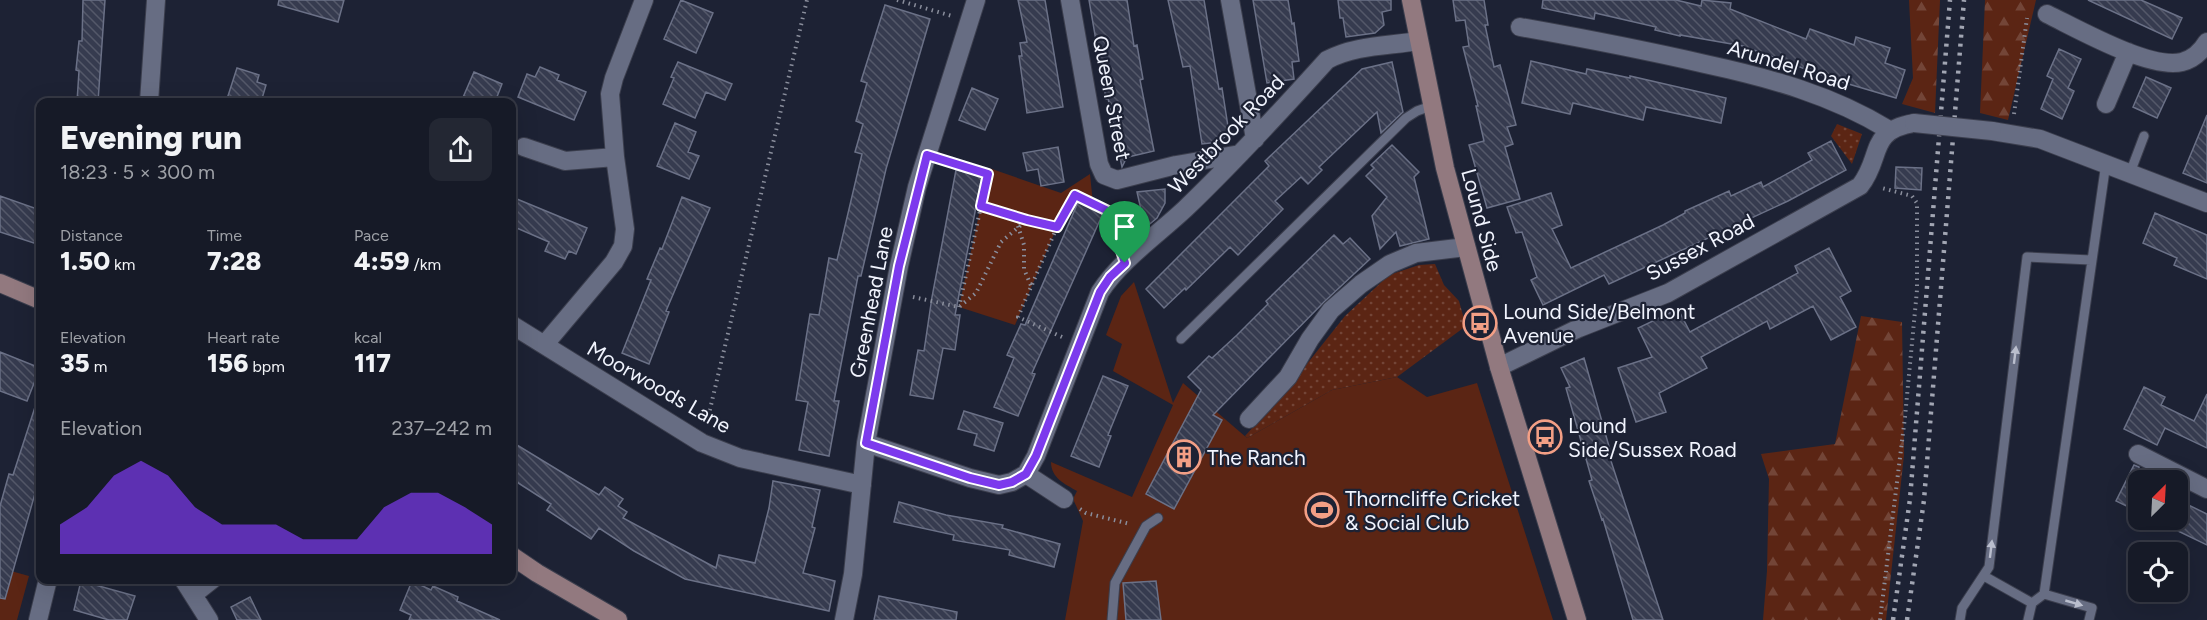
<!DOCTYPE html>
<meta charset="utf-8">
<style>
:root{--surface:#161a27;--page:#232733;--text:#f1f3f6;--muted:#9ea1a7;--line:#353844;--accent:#7c3aed}
body{margin:0;font-family:Figtree,sans-serif;background:var(--page);color:var(--text);height:100vh;display:flex;flex-direction:column;font-size:22px;white-space:nowrap}
*{box-sizing:border-box;margin:0}
p{font-size:20px;color:var(--muted)}
.icon{flex:none;width:33px;height:33px;fill:none;stroke:currentColor;stroke-width:2;stroke-linecap:round;stroke-linejoin:round}
.map{position:relative;flex:1;overflow:hidden}
.side{position:absolute;left:36px;top:98px;width:480px;height:486px;display:flex;flex-direction:column;background:var(--surface);border-radius:12px;box-shadow:0 6px 24px #0002,0 0 0 2px var(--line)}
.side>*{flex:none}
.needle{width:39px;rotate:24deg}
.buttons{position:absolute;left:2128px;top:470px;display:grid;gap:12px}
.buttons a{display:grid;place-items:center;width:60px;height:60px;border-radius:12px;background:var(--surface);box-shadow:0 6px 24px #0002,0 0 0 2px var(--line);font-size:30px}
.pin{position:absolute;display:grid;place-items:center;width:51px;height:51px;color:#fff;margin:-62px -26px;border-radius:50% 50% 50% 0;rotate:-45deg;box-shadow:0 0 6px #0007}
.pin .icon{rotate:45deg}
.round{display:grid;place-items:center;flex:none;width:63px;height:63px;border-radius:12px;background:var(--page)}
.overview{display:flex;align-items:center;justify-content:space-between;height:102px;padding:0 24px}
h1{font-size:33px;font-weight:800;line-height:45px}
.metrics{display:grid;grid-template-columns:repeat(3,1fr);gap:9px;height:102px;padding:6px 24px}
.metrics div{display:grid;align-content:center}
.metrics b{font-size:26px;font-weight:800}
.metrics small{font-size:16px;font-weight:400}
.metrics p{font-size:16px}
.chart{height:168px;padding:12px 24px}
.chart p{display:flex;justify-content:space-between}
.chart svg{width:100%;height:108px;margin-top:6px;fill:var(--accent);opacity:.7}
.map>svg:first-child{display:block}
</style>
<div class="map">
<svg width="2207" height="620" viewBox="0 0 2207 620">
<defs>
<pattern id="forest-firs" width="22" height="20" patternUnits="userSpaceOnUse" patternTransform="scale(1.5)"><rect width="22" height="20" fill="#5b2514"/><path d="M5 1l3.5 6h-7zM16 11l3.5 6h-7z" fill="#734537"/></pattern>
<pattern id="garden-dots" width="8" height="8" patternUnits="userSpaceOnUse" patternTransform="scale(1.5)"><rect width="8" height="8" fill="#5b2514"/><path d="M2 2h.1M6 6h.1" fill="none" stroke="#734537" stroke-width="1.8" stroke-linecap="round"/></pattern>
<pattern id="building-back-hatch" width="6" height="6" patternUnits="userSpaceOnUse" patternTransform="scale(1.5)"><rect width="6" height="6" fill="#363b4f"/><path d="M-1 5l2 2M0 0l6 6M5-1l2 2" fill="none" stroke="#545869"/></pattern>
</defs>
<rect width="100%" height="100%" fill="#1d2234"/>
<!-- grass -->
<path fill="#5b2514" d="M 989,168 L 1061,193 L 1090,174 L 1093,204 L 1075,195 L 1057,227 L 1015,325 L 959,307 Z
M 1134,282 L 1173,403 L 1183,383 L 1247,438 L 1332,390 L 1397,377 L 1427,397 L 1477,383 L 1553,620 L 1065,620 L 1083,521 L 1073,499 L 1077,491 C 1065,484 1051,478 1051,462 L 1132,497 L 1173,405 L 1113,371 L 1122,344 L 1106,335 L 1121,296 Z
M 0,568 L 29,576 L 17,620 L 0,620 Z"/>
<!-- forest -->
<path fill="url(#forest-firs)" d="M 1909,0 L 1940,0 L 1935,113 L 1902,104 L 1913,78 Z
M 1985,0 L 2036,0 L 2008,120 L 1980,113 Z
M 1861,316 L 1902,322 L 1904,455 L 1886,620 L 1763,620 L 1767,571 L 1769,479 L 1761,454 L 1835,444 Z"/>
<!-- garden -->
<path fill="url(#garden-dots)" d="M 1837,124 L 1862,134 L 1852,164 L 1831,136 Z
M 1435,264 L 1444,285 L 1459,301 L 1466,326 L 1397,377 L 1332,390 L 1247,438 L 1245,436 L 1283,394 L 1345,316 L 1389,275 L 1419,265 Z"/>
<!-- building -->
<path fill="url(#building-back-hatch)" stroke="#6b7187" stroke-width="1.5" d="M 83,0 L 105,0 L 98,102 L 77,102 L 79,71 L 76,70 L 79,41 L 82,41 Z
M 279,0 L 344,0 L 338,22 L 278,5 Z
M 681,0 L 713,13 L 696,53 L 664,39 Z
M 1018,0 L 1045,0 L 1063,107 L 1027,113 L 1019,56 L 1022,56 L 1020,43 L 1027,42 Z
M 1089,0 L 1127,0 L 1134,46 L 1137,45 L 1143,79 L 1140,80 L 1154,151 L 1128,157 L 1128,155 L 1122,167 L 1108,98 L 1106,99 Z
M 1168,0 L 1204,0 L 1219,89 L 1222,88 L 1229,133 L 1219,142 L 1202,144 L 1190,66 L 1183,67 Z
M 1253,0 L 1288,0 L 1292,24 L 1294,23 L 1299,61 L 1292,62 L 1294,79 L 1267,83 Z
M 1338,0 L 1391,0 L 1391,10 L 1382,12 L 1384,25 L 1375,33 L 1346,37 L 1343,18 L 1340,18 Z
M 1453,0 L 1484,0 L 1488,25 L 1485,25 L 1494,67 L 1500,65 L 1516,125 L 1507,127 L 1513,144 L 1505,147 L 1520,199 L 1487,208 L 1469,145 L 1484,141 L 1476,106 L 1478,106 L 1463,47 L 1469,46 L 1465,20 L 1456,21 Z
M 1543,0 L 1676,0 L 1701,6 L 1702,0 L 1731,3 L 1730,9 L 1806,39 L 1810,29 L 1854,45 L 1856,37 L 1890,48 L 1885,63 L 1905,70 L 1896,98 L 1835,80 L 1743,46 L 1680,35 L 1680,36 L 1655,30 L 1656,27 L 1595,13 L 1594,19 L 1542,8 Z
M 2088,0 L 2141,0 L 2182,18 L 2172,39 Z
M 885,5 L 930,19 L 886,169 L 861,276 L 858,276 L 834,401 L 839,401 L 829,456 L 799,450 L 808,402 L 796,400 L 810,314 L 819,315 L 829,258 L 837,260 L 862,154 L 855,152 L 863,124 L 856,121 L 867,83 L 861,81 Z
M 2059,49 L 2081,59 L 2068,88 L 2074,91 L 2062,119 L 2041,109 L 2053,79 L 2047,76 Z
M 1531,61 L 1586,74 L 1587,69 L 1630,78 L 1630,76 L 1726,98 L 1721,123 L 1646,107 L 1643,120 L 1573,103 L 1570,114 L 1522,103 Z
M 678,62 L 732,84 L 725,100 L 706,92 L 695,118 L 663,104 L 674,78 L 671,77 Z
M 1392,62 L 1403,112 L 1381,133 L 1377,112 L 1319,167 L 1322,170 L 1308,184 L 1301,177 L 1275,201 L 1283,209 L 1238,255 L 1230,247 L 1186,290 L 1185,288 L 1164,308 L 1146,289 L 1269,166 L 1265,161 L 1362,69 Z
M 540,67 L 559,75 L 557,80 L 586,92 L 574,120 L 518,97 L 527,74 L 535,77 Z
M 237,68 L 259,75 L 257,82 L 266,85 L 261,102 L 226,102 Z
M 474,72 L 502,84 L 495,102 L 461,102 Z
M 2146,77 L 2171,88 L 2157,118 L 2133,107 Z
M 972,88 L 998,99 L 985,130 L 959,120 Z
M 2207,115 L 2207,183 L 2183,173 Z
M 675,123 L 696,132 L 688,152 L 699,156 L 689,179 L 657,166 Z
M 1831,141 L 1846,170 L 1788,201 L 1609,284 L 1604,275 L 1543,305 L 1531,280 L 1537,277 L 1522,232 L 1516,233 L 1507,207 L 1551,193 L 1562,225 L 1552,229 L 1571,268 L 1663,225 L 1685,213 L 1685,211 L 1729,191 L 1731,196 L 1761,182 L 1763,187 L 1812,160 L 1808,153 Z
M 1392,145 L 1419,172 L 1414,177 L 1429,239 L 1400,246 L 1396,232 L 1380,249 L 1372,216 L 1387,197 L 1366,176 L 1374,168 L 1371,165 Z
M 1058,147 L 1064,182 L 1041,186 L 1038,169 L 1027,171 L 1023,153 Z
M 1896,167 L 1922,168 L 1921,190 L 1895,188 Z
M 956,170 L 982,176 L 955,315 L 960,315 L 955,350 L 943,348 L 933,399 L 910,395 L 918,350 L 924,351 L 932,297 Z
M 1165,189 L 1165,203 L 1157,218 L 1145,228 L 1137,192 Z
M 0,196 L 40,210 L 40,245 L 0,232 Z
M 512,197 L 587,228 L 576,254 L 569,251 L 565,259 L 545,251 L 549,242 L 512,226 Z
M 682,197 L 710,208 L 666,311 L 669,312 L 649,364 L 622,353 L 651,280 L 647,279 L 660,248 L 662,249 Z
M 1079,200 L 1104,211 L 1032,373 L 1035,374 L 1018,416 L 994,407 L 1014,358 L 1007,355 L 1021,324 L 1025,325 Z
M 2155,213 L 2207,235 L 2207,279 L 2174,265 L 2177,258 L 2143,243 Z
M 1334,235 L 1343,244 L 1350,238 L 1370,259 L 1324,302 L 1213,415 L 1222,420 L 1174,509 L 1146,494 L 1201,390 L 1188,377 L 1209,356 L 1212,358 L 1237,335 L 1268,304 L 1266,301 Z
M 1829,248 L 1851,291 L 1840,297 L 1856,327 L 1831,340 L 1813,306 L 1770,329 L 1767,321 L 1701,357 L 1707,368 L 1659,393 L 1666,412 L 1636,422 L 1618,368 L 1652,357 L 1638,328 L 1678,309 L 1690,332 L 1798,273 L 1795,266 Z
M 0,352 L 40,368 L 27,401 L 0,391 Z
M 1584,358 L 1612,457 L 1610,458 L 1663,620 L 1633,620 L 1603,519 L 1602,520 L 1589,481 L 1592,480 L 1566,388 L 1570,387 L 1561,368 Z
M 1103,376 L 1128,386 L 1108,435 L 1111,436 L 1099,467 L 1071,456 Z
M 2144,387 L 2165,397 L 2161,405 L 2194,421 L 2207,394 L 2207,448 L 2165,428 L 2157,445 L 2124,429 Z
M 37,401 L 40,402 L 40,464 L 35,482 L 38,483 L 5,599 L 0,598 L 0,506 L 9,474 L 13,475 Z
M 964,411 L 1003,423 L 994,451 L 974,445 L 977,434 L 958,429 Z
M 512,442 L 599,495 L 605,487 L 623,499 L 618,506 L 627,512 L 623,518 L 716,568 L 719,555 L 755,563 L 769,508 L 773,481 L 820,490 L 812,527 L 815,528 L 803,573 L 835,581 L 829,611 L 685,579 L 634,551 L 599,528 L 591,539 L 547,510 L 551,504 L 512,479 Z
M 2134,465 L 2139,467 L 2139,512 L 2116,501 Z
M 2178,500 L 2207,514 L 2207,545 L 2178,531 Z
M 899,502 L 946,515 L 1003,525 L 1002,528 L 1060,544 L 1054,567 L 1009,555 L 1010,550 L 953,540 L 954,535 L 894,522 Z
M 81,581 L 135,596 L 127,620 L 109,620 L 74,610 Z
M 412,581 L 431,590 L 433,586 L 458,597 L 457,601 L 500,620 L 409,620 L 411,615 L 400,610 Z
M 1156,581 L 1161,620 L 1126,620 L 1123,583 Z
M 879,596 L 957,612 L 956,620 L 874,620 Z
M 250,597 L 261,620 L 237,620 L 231,607 Z"/>
<g fill="none" stroke-linecap="round" stroke-linejoin="round">
<!-- lane casing -->
<g stroke="#3b3e4d" stroke-width="11">
<path id="lane" d="M 2130,173 L 2144,136
M 1181,339 L 1406,118 L 1417,111 L 1431,106
M 1984,576 L 2032,603
M 2044,594 L 2092,608 L 2089,620
M 1112,620 L 1115,583 L 1146,526 L 1158,518
M 1960,620 L 1962,608 L 1989,567 L 2027,257 L 2091,260
M 2028,620 L 2032,603 L 2044,594 L 2106,163"/>
</g>
<!-- street casing -->
<g stroke="#3b3e4d" stroke-width="20">
<path id="street" d="M 1070,0 L 1099,164 L 1104,175 L 1117,180 L 1176,165 L 1240,154
M 1230,0 L 1255,139
M 2047,14 C 2078,29 2150,70 2182,62 C 2194,59 2201,52 2207,42
M 1520,27 C 1582,38 1644,50 1705,64 C 1770,78 1832,95 1889,130
M 149,102 L 156,0
M 2106,104 L 2128,52
M 1992,131 L 2040,139 L 2207,203
M 524,147 L 565,161 L 615,157
M 512,325 L 702,443 L 740,458 L 862,485
M 545,344 L 614,262 L 623,246 L 625,229 L 615,157 L 610,94 L 614,78 L 644,0
M 1499,367 L 1579,328 L 1668,293 L 1860,186 C 1883,157 1867,131 1914,123
M 1249,419 L 1288,377 L 1310,339 L 1331,310 L 1361,284 L 1390,264 L 1416,253 L 1466,247
M 866,443 L 970,478 L 999,485 L 1012,482 L 1026,474 L 1036,456 L 1100,292 C 1121,260 1156,236 1185,209 C 1234,162 1281,111 1327,60 C 1355,45 1388,46 1418,41
M 2138,454 L 2207,489
M 1026,474 L 1064,499
M 183,579 L 209,620
M 194,594 L 213,579
M 38,620 L 48,579
M 844,620 L 853,574 L 866,443 L 899,266 L 917,187 L 976,0"/>
</g>
<!-- secondary casing -->
<g stroke="#3b3e4d" stroke-width="20">
<path id="secondary" d="M 1411,0 L 1445,168 L 1499,367 L 1577,620
M 0,283 L 40,300
M 512,556 L 537,573 L 618,620"/>
</g>
<!-- path -->
<path stroke="#8a8e9c" stroke-width="4" stroke-dasharray="1.5 4.5" stroke-linecap="butt" d="M 897,0 L 952,16
M 2014,114 L 2027,18
M 945,161 L 988,174 L 959,307
M 981,206 L 1027,220 L 1057,227
M 1018,226 L 1024,245 L 1024,269 L 1032,288
M 913,297 L 959,307 L 976,293 L 1001,242 L 1027,220
M 1062,337 L 1018,317 L 1057,227 L 1075,195 L 1108,211 L 1118,243
M 707,422 L 807,0
M 1080,509 L 1086,513 L 1130,524
M 1880,620 L 1905,417 L 1917,290 L 1917,203 L 1912,196 L 1882,188"/>
<!-- lane -->
<use href="#lane" stroke="#676d83" stroke-width="9"/>
<!-- street -->
<use href="#street" stroke="#676d83" stroke-width="18"/>
<!-- secondary -->
<use href="#secondary" stroke="#92797f" stroke-width="18"/>
<!-- rail -->
<path stroke="#a2a6b3" stroke-width="4.5" stroke-dasharray="3 6" stroke-linecap="butt" d="M 1893,620 L 1910,499 L 1950,0
M 1907,620 L 1924,500 L 1964,0"/>
<!-- street-bridge casing -->
<g stroke="#3b3e4d" stroke-width="20" stroke-linecap="butt">
<path id="street-bridge" d="M 1914,123 L 1992,131"/>
</g>
<!-- street-bridge -->
<use href="#street-bridge" stroke="#676d83" stroke-width="18"/>
</g>
<!-- one-way arrows -->
<defs><path id="oneway-solid" d="M-6-.8H1V-3.2L6.5 0L1 3.2V.8H-6Z" transform="scale(1.5)"/></defs>
<g fill="#babecd">
<use href="#oneway-solid" transform="translate(2015 355) rotate(-83)"/>
<use href="#oneway-solid" transform="translate(1991 549) rotate(-83)"/>
<use href="#oneway-solid" transform="translate(2074 603) rotate(16)"/>
</g>
<g fill="none" stroke-linecap="round" stroke-linejoin="round">
<!-- route casing -->
<g stroke="#fff" stroke-width="12">
<path id="route" d="M 927,155 L 988,174 L 981,206 L 1027,220 L 1057,227 L 1075,195 L 1108,211 L 1125,263 L 1110,277 L 1100,292 L 1036,456 L 1026,474 L 1012,482 L 999,485 L 970,478 L 866,443 L 899,266 Z"/>
</g>
<!-- route -->
<use href="#route" stroke="#7c3aed" stroke-width="8"/>
</g>
<!-- icons -->
<defs>
<g id="bus-ring" transform="scale(1.725)"><circle r="9.5" fill="#1d2234" stroke="#f39f85" stroke-width="1.5"/><path d="M-5-6H5V4H4V6H2V4H-2V6H-4V4H-5ZM-3.5-4V0h7V-4ZM-3.5 1.2v1.5H-2V1.2ZM2 1.2v1.5H3.5V1.2Z" fill="#f39f85"/></g>
<g id="building-ring" transform="scale(1.725)"><circle r="9.5" fill="#1d2234" stroke="#f39f85" stroke-width="1.5"/><path d="M-4-6H4V6H1V3H-1V6H-4ZM-2.5-4.3h1.7v1.8h-1.7ZM.8-4.3h1.7v1.8H.8ZM-2.5-1h1.7V.8h-1.7ZM.8-1h1.7V.8H.8Z" fill="#f39f85"/></g>
<g id="stadium-ring" transform="scale(1.725)"><circle r="9.5" fill="#1d2234" stroke="#f39f85" stroke-width="1.5"/><path d="M0-5a6.5 5 0 1 0 0 10a6.5 5 0 1 0 0-10ZM-3.5-1.8h7v3.6h-7Z" fill="#f39f85"/></g>
</defs>
<g fill-rule="evenodd">
<use href="#bus-ring" x="1480" y="323"/>
<use href="#bus-ring" x="1545" y="437"/>
<use href="#building-ring" x="1184" y="457"/>
<use href="#stadium-ring" x="1322" y="510"/>
</g>
<g text-anchor="middle" dominant-baseline="central" stroke-width="4.5" stroke-linejoin="round" paint-order="stroke">
<!-- street labels -->
<g font-size="21" fill="#f1f4fe" stroke="#1d2234">
<text transform="translate(1789 65) rotate(17)">Arundel Road</text>
<text transform="translate(1112 98) rotate(79)">Queen Street</text>
<text transform="translate(1226 134) rotate(-46)">Westbrook Road</text>
<text transform="translate(1482 220) rotate(75)">Lound Side</text>
<text transform="translate(1700 247) rotate(-28)">Sussex Road</text>
<text transform="translate(871 302) rotate(-79)">Greenhead Lane</text>
<text transform="translate(659 387) rotate(30)">Moorwoods Lane</text>
</g>
<!-- poi labels -->
<g font-size="21" fill="#f1f4fe" stroke="#1d2234" text-anchor="start">
<text x="1503" y="311">Lound Side/Belmont<tspan x="1503" dy="24">Avenue</tspan></text>
<text x="1568" y="425">Lound<tspan x="1568" dy="24">Side/Sussex Road</tspan></text>
<text x="1207" y="457">The Ranch</text>
<text x="1345" y="498">Thorncliffe Cricket<tspan x="1345" dy="24">&amp; Social Club</tspan></text>
</g>
</g>
</svg>
<div class="buttons">
<a><svg class="needle" viewBox="-14 -14 28 28"><path d="M0-13l5 13h-10z" fill="#e53935"/><path d="M0 13l5-13h-10z" fill="#9ea1a7"/></svg></a>
<a><svg class="icon" aria-label="locate" viewBox="0 0 24 24"><circle cx="12" cy="12" r="6"/><path d="M12 2v4M12 18v4M2 12h4M18 12h4"/></svg></a>
</div>
<div class="pin" style="left:1125px;top:263px;background:#1e9e55"><svg class="icon" aria-label="arrive" viewBox="0 0 24 24"><path d="M6 21V4h12l-3 4 3 4H6"/></svg></div>
<section class="side">
<div class="overview"><div><h1>Evening run</h1><p>18:23 · 5 × 300 m</p></div><a class="round"><svg class="icon" aria-label="share" viewBox="0 0 24 24"><path d="M12 15V3M7 8l5-5 5 5M5 13v7h14v-7"/></svg></a></div>
<div class="metrics">
<div><p>Distance</p><b>1.50<small> km</small></b></div>
<div><p>Time</p><b>7:28</b></div>
<div><p>Pace</p><b>4:59<small> /km</small></b></div>
</div>
<div class="metrics">
<div><p>Elevation</p><b>35<small> m</small></b></div>
<div><p>Heart rate</p><b>156<small> bpm</small></b></div>
<div><p>kcal</p><b>117</b></div>
</div>
<div class="chart"><p><span>Elevation</span>237–242 m</p>
<svg viewBox="0 0 160 44" preserveAspectRatio="none"><path d="M0 44V32L10 25L20 12L30 6L40 12L50 25L60 32L70 32L80 32L90 38L100 38L110 38L120 25L130 19L140 19L150 25L160 32V44z"/></svg>
</div>
</section>
</div>
